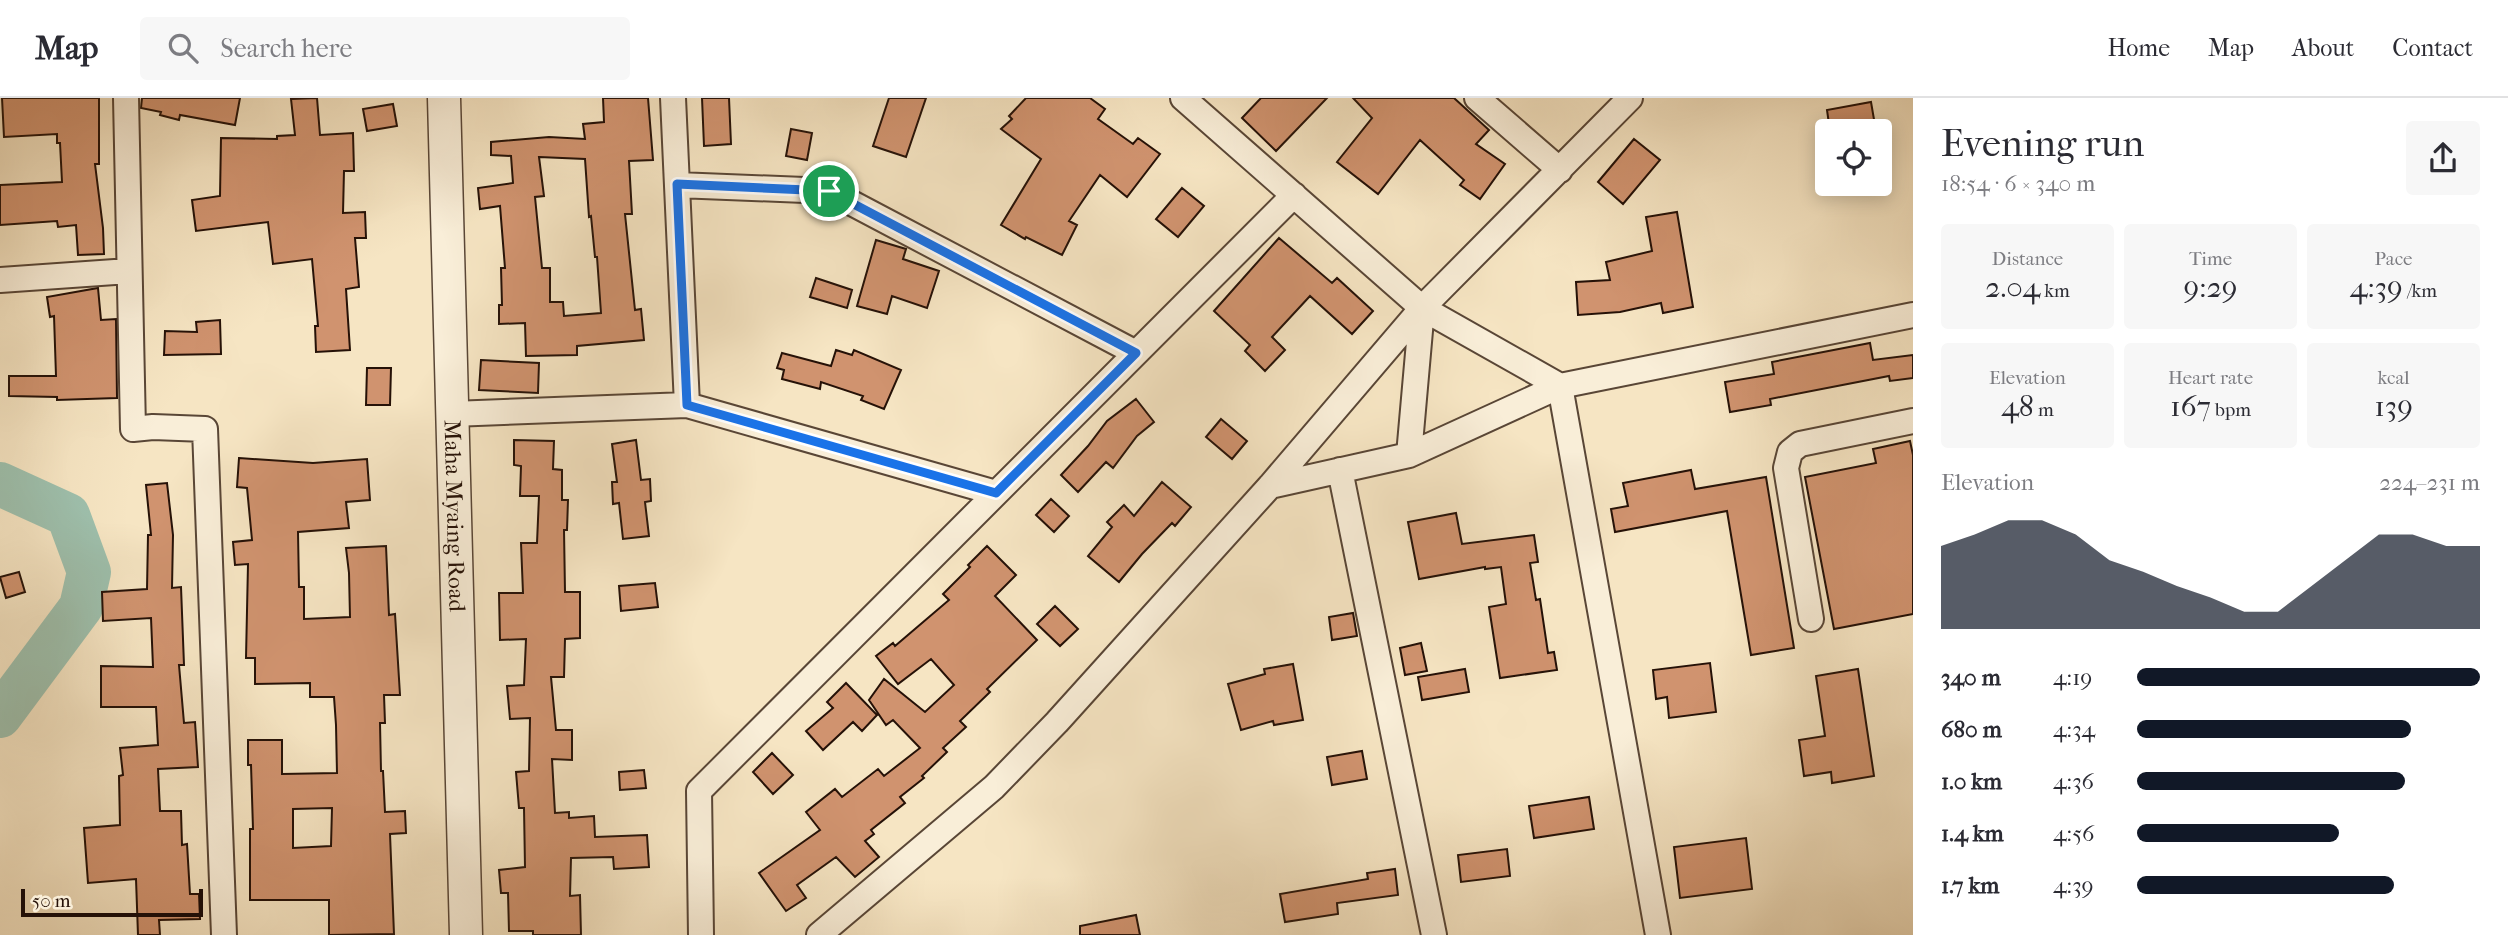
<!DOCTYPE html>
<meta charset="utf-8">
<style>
:root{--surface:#fff;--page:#f7f7f7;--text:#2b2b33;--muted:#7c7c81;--line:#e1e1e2;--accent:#111827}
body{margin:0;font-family:"IM FELL French Canon",serif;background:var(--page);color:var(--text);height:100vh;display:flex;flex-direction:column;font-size:26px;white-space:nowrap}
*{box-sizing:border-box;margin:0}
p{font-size:23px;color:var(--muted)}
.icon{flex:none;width:38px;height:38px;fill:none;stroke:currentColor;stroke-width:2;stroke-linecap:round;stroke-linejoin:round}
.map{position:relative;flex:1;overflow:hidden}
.details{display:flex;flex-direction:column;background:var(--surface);width:595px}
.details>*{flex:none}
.tools{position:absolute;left:1815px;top:21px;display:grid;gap:14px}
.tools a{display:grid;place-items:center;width:77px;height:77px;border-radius:7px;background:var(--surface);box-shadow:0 4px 18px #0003;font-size:35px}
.scale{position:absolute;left:21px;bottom:18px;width:182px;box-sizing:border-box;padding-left:7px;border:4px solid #251107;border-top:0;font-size:19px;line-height:24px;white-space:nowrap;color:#251107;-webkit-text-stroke:5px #f9eed8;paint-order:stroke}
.pin{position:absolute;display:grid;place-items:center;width:60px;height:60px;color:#fff;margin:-30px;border:4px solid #fff;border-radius:50%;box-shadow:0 2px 7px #0007}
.round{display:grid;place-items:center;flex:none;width:74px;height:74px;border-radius:7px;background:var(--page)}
.summary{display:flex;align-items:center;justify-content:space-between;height:119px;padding:0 28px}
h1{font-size:38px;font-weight:600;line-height:52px}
.figures{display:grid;grid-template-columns:repeat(3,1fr);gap:10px;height:119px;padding:7px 28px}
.figures div{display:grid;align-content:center;border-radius:7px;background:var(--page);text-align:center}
.figures b{font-size:30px;font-weight:600}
.figures small{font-size:19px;font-weight:400}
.figures p{font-size:19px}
.chart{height:196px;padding:14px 28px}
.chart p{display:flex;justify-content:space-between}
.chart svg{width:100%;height:126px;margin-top:7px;fill:var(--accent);opacity:.7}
ul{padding:0 28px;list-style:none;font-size:23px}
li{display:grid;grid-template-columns:112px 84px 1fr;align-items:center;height:52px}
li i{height:18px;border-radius:9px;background:var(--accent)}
header{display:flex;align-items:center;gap:42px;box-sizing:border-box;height:98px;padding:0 35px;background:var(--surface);border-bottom:2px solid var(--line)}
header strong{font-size:33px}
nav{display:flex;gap:38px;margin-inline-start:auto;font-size:24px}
.search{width:490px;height:63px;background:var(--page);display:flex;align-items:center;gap:18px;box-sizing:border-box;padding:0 24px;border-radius:7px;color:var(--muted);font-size:26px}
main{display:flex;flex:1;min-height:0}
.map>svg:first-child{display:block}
</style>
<header>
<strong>Map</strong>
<div class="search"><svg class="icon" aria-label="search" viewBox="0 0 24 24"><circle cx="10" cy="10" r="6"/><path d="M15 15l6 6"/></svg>Search here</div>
<nav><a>Home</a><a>Map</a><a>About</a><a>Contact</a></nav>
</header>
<main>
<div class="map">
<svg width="1913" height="837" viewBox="0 0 1913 837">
<rect width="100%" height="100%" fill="#f6e5c3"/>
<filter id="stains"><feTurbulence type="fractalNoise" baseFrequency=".00286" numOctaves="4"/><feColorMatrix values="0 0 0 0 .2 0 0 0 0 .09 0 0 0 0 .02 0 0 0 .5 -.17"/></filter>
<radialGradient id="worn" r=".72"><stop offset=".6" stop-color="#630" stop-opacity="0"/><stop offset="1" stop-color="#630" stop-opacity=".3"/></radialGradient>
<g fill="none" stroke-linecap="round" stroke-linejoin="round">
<!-- river -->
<path stroke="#9ec0ad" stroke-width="44" d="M 0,386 L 68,417 L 89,474 L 81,509 L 0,618"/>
</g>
<!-- building -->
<path fill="#d0936f" stroke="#251107" stroke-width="2" fill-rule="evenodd" d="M 2,0 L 99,0 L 99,66 L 95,66 L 103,130 L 104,156 L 78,157 L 76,127 L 58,129 L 57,123 L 0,127 L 0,87 L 62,84 L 60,45 L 57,45 L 57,36 L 4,39 Z
M 142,0 L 240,0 L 235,27 L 180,17 L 179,22 L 160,17 L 161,14 L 141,10 Z
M 317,0 L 320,37 L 353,35 L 354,73 L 344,73 L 343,115 L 365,114 L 366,140 L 355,140 L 359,189 L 346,191 L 350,252 L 316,254 L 315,228 L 318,228 L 312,161 L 273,166 L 268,124 L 196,133 L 192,102 L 220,98 L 221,40 L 277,41 L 277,38 L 295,37 L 291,1 Z
M 603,0 L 648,0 L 653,62 L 629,63 L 632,116 L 625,116 L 635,212 L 641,211 L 644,242 L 577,248 L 577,257 L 526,258 L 525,225 L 499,226 L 499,207 L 502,207 L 501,170 L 505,170 L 500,108 L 480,111 L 478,90 L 513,85 L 511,58 L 491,57 L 491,44 L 549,39 L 585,41 L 583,26 L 604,24 ZM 539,59 L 585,61 L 589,119 L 591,118 L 595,159 L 597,159 L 601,215 L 564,218 L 563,204 L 550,204 L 550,170 L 542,170 L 535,99 L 544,98 Z
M 702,0 L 729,0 L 731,46 L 704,48 Z
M 889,0 L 926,0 L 906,59 L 873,48 Z
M 1026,0 L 1090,0 L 1105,11 L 1098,21 L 1133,46 L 1138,40 L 1160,56 L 1127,99 L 1100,77 L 1069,123 L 1077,127 L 1062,157 L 1026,139 L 1025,141 L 1001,127 L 1041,61 L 1001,31 L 1012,21 L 1009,18 Z
M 1261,0 L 1327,0 L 1276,53 L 1242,20 Z
M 1353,0 L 1454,0 L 1489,32 L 1476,46 L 1505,66 L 1480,101 L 1460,87 L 1464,82 L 1420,42 L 1378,96 L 1337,64 L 1372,20 Z
M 1871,4 L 1876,33 L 1830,33 L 1827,12 Z
M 393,6 L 397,28 L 367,33 L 363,11 Z
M 791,31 L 812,35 L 807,62 L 786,58 Z
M 1634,41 L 1660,62 L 1623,106 L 1598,84 Z
M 1182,90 L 1204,108 L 1178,139 L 1156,121 Z
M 1677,114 L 1693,209 L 1663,215 L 1661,205 L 1620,214 L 1578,217 L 1576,184 L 1610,182 L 1606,164 L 1652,153 L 1646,119 Z
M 1279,140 L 1332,185 L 1337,180 L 1373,213 L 1352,236 L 1310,198 L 1272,239 L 1285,252 L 1265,273 L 1245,253 L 1250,247 L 1214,213 Z
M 876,142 L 906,151 L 903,161 L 939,173 L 927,210 L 892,198 L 887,216 L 857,208 Z
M 816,180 L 852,192 L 847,210 L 810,199 Z
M 98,190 L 101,222 L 116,221 L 117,300 L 57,302 L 57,299 L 9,298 L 9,278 L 56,278 L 54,218 L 50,219 L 47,199 Z
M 220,222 L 221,256 L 164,257 L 165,233 L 197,234 L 196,224 Z
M 1870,245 L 1873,262 L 1913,257 L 1913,280 L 1890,283 L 1889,278 L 1770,301 L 1771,307 L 1730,314 L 1725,284 L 1774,276 L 1772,264 Z
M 836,252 L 852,257 L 854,252 L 901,272 L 884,311 L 861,302 L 863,298 L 821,284 L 820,291 L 782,281 L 784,272 L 777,270 L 782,255 L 831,268 Z
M 481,262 L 539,265 L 538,295 L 479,292 Z
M 367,270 L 391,270 L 390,307 L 366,307 Z
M 1136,301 L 1154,324 L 1137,338 L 1113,370 L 1106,364 L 1078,394 L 1061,377 L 1088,348 L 1107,323 Z
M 1221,321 L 1247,343 L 1232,361 L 1206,339 Z
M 514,342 L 554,343 L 553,371 L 562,372 L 562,402 L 568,402 L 567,432 L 564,432 L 565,494 L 580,494 L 580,540 L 565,541 L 564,579 L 551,579 L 556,632 L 572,632 L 572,662 L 552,661 L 555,715 L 569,714 L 569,720 L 594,718 L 595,739 L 647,737 L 649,769 L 614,771 L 613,759 L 571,760 L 570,798 L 580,797 L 581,837 L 533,837 L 533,833 L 509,833 L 508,795 L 501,795 L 499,772 L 525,769 L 524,710 L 519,710 L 516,674 L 529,673 L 530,620 L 510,621 L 507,588 L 524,587 L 526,541 L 500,542 L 499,495 L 523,495 L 521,445 L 537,445 L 539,398 L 520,398 L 521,368 L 514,367 Z
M 636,342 L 641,382 L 650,381 L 651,403 L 645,404 L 649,438 L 623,441 L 619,405 L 613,406 L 612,384 L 617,384 L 612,346 Z
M 1910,343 L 1913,357 L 1913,516 L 1834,531 L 1805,379 L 1876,365 L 1873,351 Z
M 239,360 L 313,365 L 367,361 L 370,402 L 346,404 L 349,430 L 298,434 L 299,489 L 304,489 L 304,521 L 350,519 L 349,475 L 346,450 L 386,448 L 389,517 L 395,516 L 400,597 L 384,597 L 385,625 L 380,625 L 381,673 L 383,673 L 385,714 L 405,713 L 406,735 L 390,736 L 394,836 L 329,837 L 329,802 L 250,802 L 250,731 L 253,731 L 251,667 L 248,667 L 248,642 L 282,642 L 282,676 L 337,675 L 336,627 L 334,599 L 310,599 L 310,585 L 255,586 L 255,560 L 246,560 L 248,466 L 235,467 L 233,444 L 252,442 L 247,390 L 237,389 ZM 332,710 L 331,748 L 293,750 L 293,711 Z
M 1691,372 L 1695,391 L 1766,379 L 1794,550 L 1751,557 L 1727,413 L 1615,434 L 1611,411 L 1628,408 L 1623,385 Z
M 1162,384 L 1191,409 L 1175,428 L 1172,425 L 1142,456 L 1119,484 L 1088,458 L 1112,429 L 1107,424 L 1124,407 L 1134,418 Z
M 167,385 L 173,437 L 172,490 L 181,489 L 184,567 L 179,567 L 184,625 L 195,624 L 198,669 L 158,671 L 160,713 L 181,713 L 182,747 L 187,746 L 190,796 L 199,796 L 200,821 L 159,822 L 160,837 L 138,837 L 136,781 L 88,785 L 84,730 L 120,727 L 119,678 L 123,677 L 120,650 L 158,647 L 156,609 L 101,609 L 101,568 L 153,569 L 151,520 L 103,523 L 102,494 L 147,491 L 148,437 L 151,437 L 146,387 Z
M 1051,401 L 1069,418 L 1054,434 L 1036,417 Z
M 1456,415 L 1462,446 L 1534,437 L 1538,464 L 1530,465 L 1536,502 L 1540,501 L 1548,555 L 1554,554 L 1557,572 L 1500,580 L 1489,509 L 1506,506 L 1501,469 L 1485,471 L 1485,469 L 1419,481 L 1408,424 Z
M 987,448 L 1016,477 L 995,498 L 1037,542 L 987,591 L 990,594 L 960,623 L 966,629 L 943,650 L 947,654 L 922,678 L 924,680 L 900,699 L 905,705 L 871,732 L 874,736 L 865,743 L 879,759 L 855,779 L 836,759 L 797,787 L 806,800 L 786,813 L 759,775 L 820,732 L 806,714 L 835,691 L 842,699 L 878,671 L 884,678 L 920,650 L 893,622 L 886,627 L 869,602 L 884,581 L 925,614 L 954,587 L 931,561 L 898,586 L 876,558 L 893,545 L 895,548 L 949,502 L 943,496 L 970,469 L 968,467 Z
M 19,474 L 25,494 L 6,500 L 0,479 Z
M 655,485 L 658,509 L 621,513 L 619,488 Z
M 1055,508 L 1078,531 L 1060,548 L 1037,526 Z
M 1353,515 L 1357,538 L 1332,542 L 1329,519 Z
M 1421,545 L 1427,573 L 1405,577 L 1400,550 Z
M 1710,565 L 1716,614 L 1669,620 L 1667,599 L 1656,601 L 1653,572 Z
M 1293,566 L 1303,622 L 1274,627 L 1273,623 L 1241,632 L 1228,586 L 1265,576 L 1264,571 Z
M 1465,571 L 1469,594 L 1422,602 L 1418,579 Z
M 1858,571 L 1874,678 L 1832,685 L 1831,674 L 1804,678 L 1799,642 L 1825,638 L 1816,578 Z
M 846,585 L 877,617 L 862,633 L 853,624 L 823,652 L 806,633 L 833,610 L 827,604 Z
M 1362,653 L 1367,681 L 1332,687 L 1327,659 Z
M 772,655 L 793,677 L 773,696 L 753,674 Z
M 644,672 L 646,690 L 620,692 L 619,674 Z
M 1589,699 L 1594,731 L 1534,740 L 1529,708 Z
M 1746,740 L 1752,791 L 1680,800 L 1674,749 Z
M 1507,751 L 1510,778 L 1461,784 L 1458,757 Z
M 1395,771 L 1398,797 L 1337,805 L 1338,816 L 1285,824 L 1280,796 L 1368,781 L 1367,775 Z
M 1136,817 L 1140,837 L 1080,837 L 1080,828 Z"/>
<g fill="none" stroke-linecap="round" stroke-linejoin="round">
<!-- minor casing -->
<g stroke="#594636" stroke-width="28">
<path id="minor" d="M 126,0 L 133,331 L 153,329 L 205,331 L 224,837
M 673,0 L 687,307
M 1183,0 L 1422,210 L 1560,288
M 1477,0 L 1560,72
M 677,87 L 829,93 L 1136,255
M 0,182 L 129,173
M 1560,288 L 1658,837
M 452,316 L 687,307 L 996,395
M 1409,357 L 1422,210
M 1340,372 L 1434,837
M 1270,388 L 1409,357 L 1560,288 L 1913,217
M 1811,521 L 1786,370 L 1790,354 L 1800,346 L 1913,323
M 701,837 L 699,693 L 1294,97
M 819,837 L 994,689 L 1057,624 L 1270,388 L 1422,210 L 1630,0"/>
</g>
<!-- tertiary casing -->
<g stroke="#594636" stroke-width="35">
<g id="tertiary">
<path id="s1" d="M 444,0 L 466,837"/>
</g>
</g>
<!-- minor -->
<use href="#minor" stroke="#f9eed8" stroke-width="24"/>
<!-- tertiary -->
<use href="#tertiary" stroke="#f9eed8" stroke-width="32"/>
</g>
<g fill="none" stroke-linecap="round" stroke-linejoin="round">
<!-- route casing -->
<g stroke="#fff" stroke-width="14">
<path id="route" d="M 677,86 L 829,93 L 1136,255 L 996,395 L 687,307 Z"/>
</g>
<!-- route -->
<use href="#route" stroke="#1a73e8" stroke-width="9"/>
</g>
<g text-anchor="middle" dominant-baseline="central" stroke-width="7" stroke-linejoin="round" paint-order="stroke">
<!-- street labels -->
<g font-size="23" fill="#251107" stroke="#f9eed8">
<text stroke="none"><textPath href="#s1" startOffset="418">Maha Myaing Road</textPath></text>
</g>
</g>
<rect width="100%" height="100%" filter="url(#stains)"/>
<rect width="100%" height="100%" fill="url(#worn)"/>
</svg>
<div class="tools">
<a><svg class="icon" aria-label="locate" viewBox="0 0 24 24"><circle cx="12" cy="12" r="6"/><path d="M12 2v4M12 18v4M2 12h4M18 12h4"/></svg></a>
</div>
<div class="scale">50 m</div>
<div class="pin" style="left:829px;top:93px;background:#1e9e55"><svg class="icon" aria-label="arrive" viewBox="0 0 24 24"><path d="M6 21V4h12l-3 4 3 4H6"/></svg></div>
</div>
<section class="details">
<div class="summary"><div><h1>Evening run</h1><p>18:54 · 6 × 340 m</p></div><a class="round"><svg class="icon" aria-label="share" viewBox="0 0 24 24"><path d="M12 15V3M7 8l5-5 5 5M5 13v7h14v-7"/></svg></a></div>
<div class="figures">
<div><p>Distance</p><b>2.04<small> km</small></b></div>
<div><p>Time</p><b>9:29</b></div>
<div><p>Pace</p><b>4:39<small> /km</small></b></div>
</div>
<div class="figures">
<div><p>Elevation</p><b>48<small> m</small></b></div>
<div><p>Heart rate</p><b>167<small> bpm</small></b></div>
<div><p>kcal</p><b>139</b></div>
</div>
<div class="chart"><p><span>Elevation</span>224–231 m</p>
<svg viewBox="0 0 160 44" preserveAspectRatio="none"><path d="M0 44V15L10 11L20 6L30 6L40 11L50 20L60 24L70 29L80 33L90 38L100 38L110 29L120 20L130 11L140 11L150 15L160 15V44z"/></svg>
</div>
<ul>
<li><b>340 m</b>4:19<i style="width:100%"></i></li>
<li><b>680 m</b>4:34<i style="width:80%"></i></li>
<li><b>1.0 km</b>4:36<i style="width:78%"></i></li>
<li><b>1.4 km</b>4:56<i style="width:59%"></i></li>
<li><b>1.7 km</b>4:39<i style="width:75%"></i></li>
</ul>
</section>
</main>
